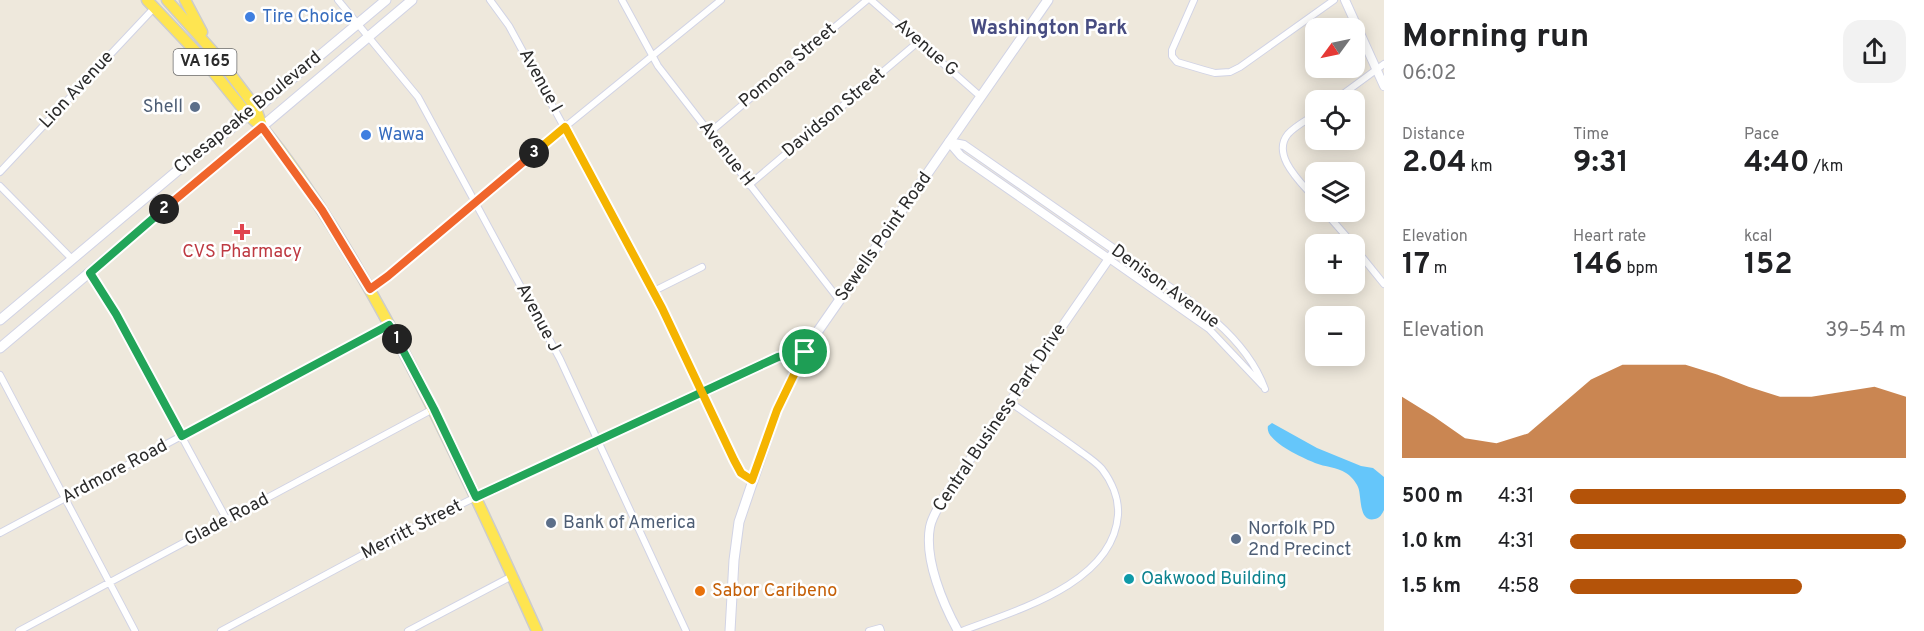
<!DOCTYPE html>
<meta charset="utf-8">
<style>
:root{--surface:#fff;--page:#f2f2f2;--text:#202124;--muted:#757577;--accent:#b45309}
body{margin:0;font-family:Overpass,sans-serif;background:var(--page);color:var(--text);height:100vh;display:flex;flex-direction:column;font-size:22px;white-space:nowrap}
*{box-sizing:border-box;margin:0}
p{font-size:20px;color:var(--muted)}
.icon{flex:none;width:33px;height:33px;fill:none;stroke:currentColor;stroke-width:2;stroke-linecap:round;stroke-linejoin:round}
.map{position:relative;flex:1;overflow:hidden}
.panel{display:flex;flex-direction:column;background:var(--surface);width:540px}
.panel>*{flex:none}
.needle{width:39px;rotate:237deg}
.controls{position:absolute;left:1305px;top:18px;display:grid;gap:12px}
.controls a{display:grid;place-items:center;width:60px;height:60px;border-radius:12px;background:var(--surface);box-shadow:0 3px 15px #0003;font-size:30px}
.pin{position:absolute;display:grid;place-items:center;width:51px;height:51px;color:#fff;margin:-26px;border:3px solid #fff;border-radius:50%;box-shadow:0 2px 6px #0007}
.km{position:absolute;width:30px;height:30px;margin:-15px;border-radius:50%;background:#222;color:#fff;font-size:16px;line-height:30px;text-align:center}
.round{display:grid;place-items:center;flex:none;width:63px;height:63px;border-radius:18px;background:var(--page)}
.overview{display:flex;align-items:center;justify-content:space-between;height:102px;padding:0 18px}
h1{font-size:33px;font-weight:700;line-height:45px}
.figures{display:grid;grid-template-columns:repeat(3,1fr);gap:9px;height:102px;padding:6px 18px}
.figures div{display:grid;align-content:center}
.figures b{font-size:30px;font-weight:700}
.figures small{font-size:16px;font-weight:400}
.figures p{font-size:16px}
.chart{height:168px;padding:12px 18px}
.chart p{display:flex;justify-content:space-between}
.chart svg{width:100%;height:108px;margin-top:6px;fill:var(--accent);opacity:.7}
ul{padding:0 18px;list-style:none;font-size:20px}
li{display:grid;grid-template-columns:96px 72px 1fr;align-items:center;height:45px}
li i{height:15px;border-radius:8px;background:var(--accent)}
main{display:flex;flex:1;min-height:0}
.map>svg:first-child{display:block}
</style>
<main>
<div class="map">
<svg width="1384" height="631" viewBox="0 0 1384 631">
<rect width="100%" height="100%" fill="#eee8dc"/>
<!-- water -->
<path fill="#65c6fa" d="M 1272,423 L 1317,448 L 1361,466 L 1373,468 L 1384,477 L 1384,510 C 1382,514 1380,518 1375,519 C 1358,523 1362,496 1358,487 C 1356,482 1351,476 1346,473 C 1337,467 1325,467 1315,463 C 1303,458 1264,441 1268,426 Z"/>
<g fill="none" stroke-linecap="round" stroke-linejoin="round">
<!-- minor casing -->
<g stroke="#d1d3e5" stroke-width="8">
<path id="minor" d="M 338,0 L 418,97 L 560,359 L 686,631
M 490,0 L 509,26 L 662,307 L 734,460 L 741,473 L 752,480
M 622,0 L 658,66 L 840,301
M 871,0 L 981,97
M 1194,0 L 1172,50 L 1172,56 L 1177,62 L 1204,70 L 1215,73 L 1230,72 L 1240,67 L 1334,0
M 1335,100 L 1384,64
M 1316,114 C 1307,120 1295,126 1288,134 C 1270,156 1303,184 1316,200
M 709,133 L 867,0
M 0,172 L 154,8
M 749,185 L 918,42
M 0,186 L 72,259
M 1325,212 L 1353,244
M 1354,247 L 1384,284
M 1115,250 C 1168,287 1242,325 1265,389
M 1109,259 L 1209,329 L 1263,386
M 90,273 L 115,314 L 227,520
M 370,289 L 388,276 L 565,127 L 721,0
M 654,291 L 702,267
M 0,375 L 135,631
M 0,533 L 389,325
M 19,631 L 433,409
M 221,631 L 409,530 L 476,497 L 778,357 L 805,352
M 408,631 L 512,576
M 869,631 L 880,628 L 881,631
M 962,631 C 1014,611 1113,584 1118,515 C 1119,499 1112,482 1102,469 C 1095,461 1085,455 1077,449 C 1055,433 1032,418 1010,402"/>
</g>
<!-- tertiary casing -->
<g stroke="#d1d3e5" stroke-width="10">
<path id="tertiary" d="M 1345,0 L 1384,86
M 949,142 L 964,145 L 1115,250 L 944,497 C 939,507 932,516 930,527 C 924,559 943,604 958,631
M 949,142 L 961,156 L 1109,259"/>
</g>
<!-- secondary casing -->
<g stroke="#d1d3e5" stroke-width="11">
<path id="secondary" d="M 0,320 L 189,161 L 256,109 L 386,0
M 0,348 L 412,0
M 730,631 L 734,560 L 739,522 L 777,410 L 797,367 L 818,331 L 1048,0"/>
</g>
<!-- primary casing -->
<g stroke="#ccc" stroke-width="13">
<path id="primary" d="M 147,0 L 202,58 L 248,115 L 262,127 C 315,192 358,267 398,341 C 448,436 493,533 537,631
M 167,0 L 216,55 L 250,100 L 256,109 L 262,126
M 185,0 L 202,32"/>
</g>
<!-- minor -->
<use href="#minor" stroke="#fff" stroke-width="6"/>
<!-- tertiary -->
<use href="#tertiary" stroke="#fff" stroke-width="8"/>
<!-- secondary -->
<use href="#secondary" stroke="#fff" stroke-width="9"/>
<!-- primary -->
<use href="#primary" stroke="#fee551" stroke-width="10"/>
</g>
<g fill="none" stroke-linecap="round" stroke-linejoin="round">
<!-- split-1 casing -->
<g stroke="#fff" stroke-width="12">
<path id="split-1" d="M 397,339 L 434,409 L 476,497 L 778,357 L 805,352"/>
</g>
<!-- split-2 casing -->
<g stroke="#fff" stroke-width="12">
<path id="split-2" d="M 164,209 L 90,273 L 116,314 L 182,436 L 389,325 L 397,339"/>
</g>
<!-- split-3 casing -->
<g stroke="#fff" stroke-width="12">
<path id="split-3" d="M 164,209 L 262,127 L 322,210 L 370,289 L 388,276 L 534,153"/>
</g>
<!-- split-4 casing -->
<g stroke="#fff" stroke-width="12">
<path id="split-4" d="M 534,153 L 565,127 L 662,308 L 734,460 L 741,473 L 752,480 L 777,410 L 805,352"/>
</g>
<!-- split-1 -->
<use href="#split-1" stroke="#22a559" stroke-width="8"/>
<!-- split-2 -->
<use href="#split-2" stroke="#22a559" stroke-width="8"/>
<!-- split-3 -->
<use href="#split-3" stroke="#f0652b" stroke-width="8"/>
<!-- split-4 -->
<use href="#split-4" stroke="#f5b400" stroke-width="8"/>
</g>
<!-- markers -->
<g fill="#3f7fe0" stroke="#fff" stroke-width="2">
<circle cx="250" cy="17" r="6"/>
<circle cx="366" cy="135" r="6"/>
</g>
<g fill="#5c6f8a" stroke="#fff" stroke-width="2">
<circle cx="195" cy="107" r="6"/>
<circle cx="551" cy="523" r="6"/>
<circle cx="1236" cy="539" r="6"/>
</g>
<path fill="#e0444e" stroke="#fff" stroke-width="2" d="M239 223h6v6h6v6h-6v6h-6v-6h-6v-6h6z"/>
<circle fill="#0f9aa8" stroke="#fff" stroke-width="2" cx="1129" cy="579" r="6"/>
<circle fill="#e8710a" stroke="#fff" stroke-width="2" cx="700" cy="591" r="6"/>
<g text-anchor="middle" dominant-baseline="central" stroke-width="5" stroke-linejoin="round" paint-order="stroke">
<!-- shield labels -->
<rect fill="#fff" stroke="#6b6b6b" stroke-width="1.5" x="173.5" y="49" width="63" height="26" rx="4.5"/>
<g font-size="16" font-weight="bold" fill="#2b2b2b">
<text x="205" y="62">VA 165</text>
</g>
<!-- shop labels -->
<g font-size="18" fill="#366cbe" stroke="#fff" text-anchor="start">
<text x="262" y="17">Tire Choice</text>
<text x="378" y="135">Wawa</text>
</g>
<!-- street labels -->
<g font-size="18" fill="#2b2b2b" stroke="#fff">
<text transform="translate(926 48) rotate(41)">Avenue G</text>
<text transform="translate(788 66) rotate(-40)">Pomona Street</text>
<text transform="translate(540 81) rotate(61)">Avenue I</text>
<text transform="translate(77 90) rotate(-47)">Lion Avenue</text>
<text transform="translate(248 113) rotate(-39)">Chesapeake Boulevard</text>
<text transform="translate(834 113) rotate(-40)">Davidson Street</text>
<text transform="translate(726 154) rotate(52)">Avenue H</text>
<text transform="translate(884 237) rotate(-55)">Sewells Point Road</text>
<text transform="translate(1165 287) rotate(36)">Denison Avenue</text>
<text transform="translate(538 318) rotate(62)">Avenue J</text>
<text transform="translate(1000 418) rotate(-56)">Central Business Park Drive</text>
<text transform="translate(115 472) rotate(-28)">Ardmore Road</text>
<text transform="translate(227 520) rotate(-28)">Glade Road</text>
<text transform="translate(412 530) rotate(-27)">Merritt Street</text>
</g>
<!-- service labels -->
<g font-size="18" fill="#4e5e75" stroke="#fff" text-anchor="start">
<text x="183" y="107" text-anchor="end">Shell</text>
<text x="563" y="523">Bank of America</text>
<text x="1248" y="529">Norfolk PD<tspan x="1248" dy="21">2nd Precinct</tspan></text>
</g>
<!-- health labels -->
<g font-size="18" fill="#be3a42" stroke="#fff">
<text x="242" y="252">CVS Pharmacy</text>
</g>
<!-- culture labels -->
<g font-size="18" fill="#0d838f" stroke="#fff" text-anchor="start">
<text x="1141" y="579">Oakwood Building</text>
</g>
<!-- food labels -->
<g font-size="18" fill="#c56008" stroke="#fff" text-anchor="start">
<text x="712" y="591">Sabor Caribeno</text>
</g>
<!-- neighbourhood labels -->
<g font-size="20" font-weight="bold" fill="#474c81" stroke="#fff">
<text x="1049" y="29">Washington Park</text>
</g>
</g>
</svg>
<div class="controls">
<a><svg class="needle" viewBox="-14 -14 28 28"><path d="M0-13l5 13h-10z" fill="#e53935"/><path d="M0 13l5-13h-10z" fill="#757577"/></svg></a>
<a><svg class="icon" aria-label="locate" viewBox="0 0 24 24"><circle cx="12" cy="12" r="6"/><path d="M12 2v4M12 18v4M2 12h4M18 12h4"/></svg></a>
<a><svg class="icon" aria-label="layers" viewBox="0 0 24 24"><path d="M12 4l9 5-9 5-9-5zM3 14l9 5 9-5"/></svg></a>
<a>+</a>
<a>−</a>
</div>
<div class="pin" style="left:805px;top:352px;background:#1e9e55"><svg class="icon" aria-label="arrive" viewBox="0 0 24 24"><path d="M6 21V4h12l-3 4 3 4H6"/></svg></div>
<b class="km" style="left:397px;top:339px">1</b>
<b class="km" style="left:164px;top:209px">2</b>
<b class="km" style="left:534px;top:153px">3</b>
</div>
<section class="panel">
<div class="overview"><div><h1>Morning run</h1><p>06:02</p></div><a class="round"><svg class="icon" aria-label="share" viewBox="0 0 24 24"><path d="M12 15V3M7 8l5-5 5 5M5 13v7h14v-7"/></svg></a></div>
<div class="figures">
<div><p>Distance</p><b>2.04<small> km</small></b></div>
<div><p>Time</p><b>9:31</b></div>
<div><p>Pace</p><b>4:40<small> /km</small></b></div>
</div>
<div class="figures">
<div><p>Elevation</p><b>17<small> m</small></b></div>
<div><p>Heart rate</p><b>146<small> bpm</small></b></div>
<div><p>kcal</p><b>152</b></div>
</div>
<div class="chart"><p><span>Elevation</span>39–54 m</p>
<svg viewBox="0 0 160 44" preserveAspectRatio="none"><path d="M0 44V19L10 27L20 36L30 38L40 34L50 23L60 12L70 6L80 6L90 6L100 10L110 15L120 19L130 19L140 17L150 15L160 19V44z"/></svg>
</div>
<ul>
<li><b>500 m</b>4:31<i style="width:100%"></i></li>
<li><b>1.0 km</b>4:31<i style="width:100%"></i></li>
<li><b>1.5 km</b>4:58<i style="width:69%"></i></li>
</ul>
</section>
</main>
